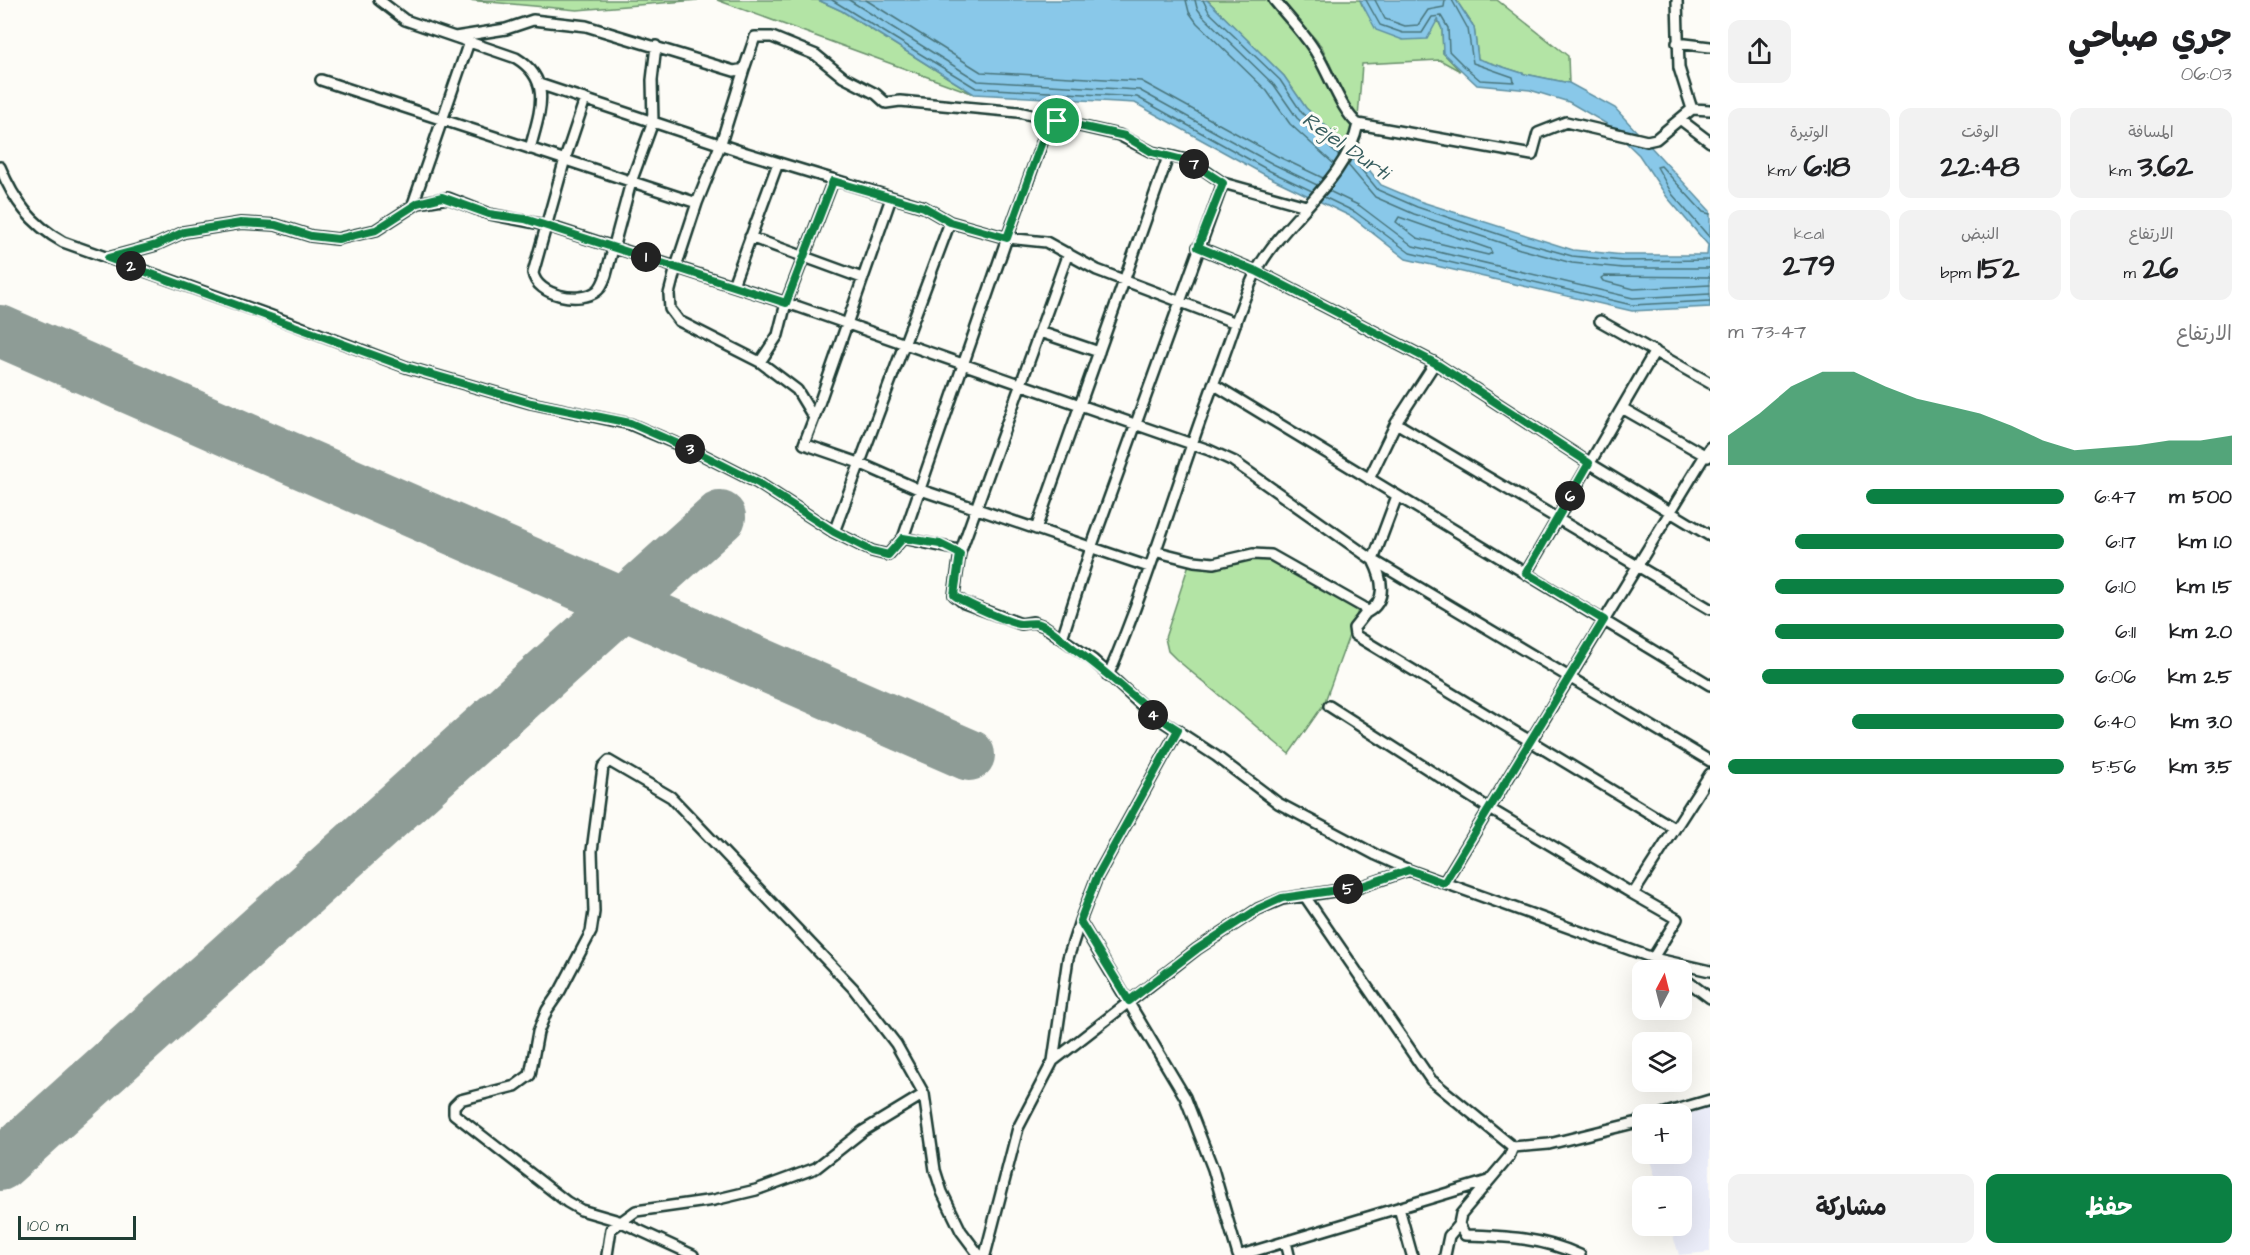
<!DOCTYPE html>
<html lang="ar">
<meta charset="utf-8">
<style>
:root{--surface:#fff;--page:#f2f2f2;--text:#202124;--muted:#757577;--accent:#0b8043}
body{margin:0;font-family:"Architects Daughter","Playpen Sans Arabic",sans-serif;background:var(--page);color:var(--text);direction:rtl;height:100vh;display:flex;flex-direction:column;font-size:22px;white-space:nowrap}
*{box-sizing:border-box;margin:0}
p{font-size:20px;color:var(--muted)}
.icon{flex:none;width:33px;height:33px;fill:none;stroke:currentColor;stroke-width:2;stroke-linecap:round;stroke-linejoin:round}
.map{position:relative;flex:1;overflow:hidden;direction:ltr}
.sheet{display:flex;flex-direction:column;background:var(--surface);width:540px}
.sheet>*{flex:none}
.needle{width:39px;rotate:7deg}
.buttons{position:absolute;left:1632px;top:960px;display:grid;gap:12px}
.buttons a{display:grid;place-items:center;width:60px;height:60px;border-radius:12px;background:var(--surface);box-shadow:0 6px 24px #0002;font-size:30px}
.scale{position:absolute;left:18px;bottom:15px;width:118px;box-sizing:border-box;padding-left:6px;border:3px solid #1f3d34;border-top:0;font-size:16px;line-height:21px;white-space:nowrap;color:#1f3d34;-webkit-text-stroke:4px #fdfcf7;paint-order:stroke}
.pin{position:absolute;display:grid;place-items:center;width:51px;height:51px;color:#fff;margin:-26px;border:3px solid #fff;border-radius:50%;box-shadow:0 2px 6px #0007}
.km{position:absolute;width:30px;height:30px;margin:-15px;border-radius:50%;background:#222;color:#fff;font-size:16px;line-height:30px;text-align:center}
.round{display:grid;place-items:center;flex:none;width:63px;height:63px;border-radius:12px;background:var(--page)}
.head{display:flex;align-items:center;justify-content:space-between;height:102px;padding:0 18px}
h1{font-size:33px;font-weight:700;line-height:45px}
.figures{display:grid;grid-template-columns:repeat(3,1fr);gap:9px;height:102px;padding:6px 18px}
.figures div{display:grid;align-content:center;border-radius:12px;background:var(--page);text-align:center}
.figures b{font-size:30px;font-weight:700}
.figures small{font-size:16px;font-weight:400}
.figures p{font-size:16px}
.chart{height:168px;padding:12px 18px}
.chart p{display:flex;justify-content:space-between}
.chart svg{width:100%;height:108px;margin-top:6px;fill:var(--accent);opacity:.7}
.button{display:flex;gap:12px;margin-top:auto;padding:12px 18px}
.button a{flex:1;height:69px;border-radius:12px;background:var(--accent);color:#fff;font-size:24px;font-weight:700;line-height:69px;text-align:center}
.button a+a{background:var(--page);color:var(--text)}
ul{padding:0 18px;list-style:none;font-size:20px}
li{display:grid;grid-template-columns:96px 72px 1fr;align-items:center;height:45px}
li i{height:15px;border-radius:8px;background:var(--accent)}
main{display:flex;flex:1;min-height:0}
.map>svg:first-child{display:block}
</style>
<main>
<section class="sheet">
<div class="head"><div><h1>جري صباحي</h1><p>06:03</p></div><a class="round"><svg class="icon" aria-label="share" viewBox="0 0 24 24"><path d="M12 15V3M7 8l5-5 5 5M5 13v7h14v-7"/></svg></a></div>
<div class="figures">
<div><p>المسافة</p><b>3.62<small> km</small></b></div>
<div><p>الوقت</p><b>22:48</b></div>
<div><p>الوتيرة</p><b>6:18<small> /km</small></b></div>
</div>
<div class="figures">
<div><p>الارتفاع</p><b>26<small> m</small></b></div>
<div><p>النبض</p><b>152<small> bpm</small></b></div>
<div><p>kcal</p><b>279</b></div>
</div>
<div class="chart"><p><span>الارتفاع</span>47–73 m</p>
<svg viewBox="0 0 160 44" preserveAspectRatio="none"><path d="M0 44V32L10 23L20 12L30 6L40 6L50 12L60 17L70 20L80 23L90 28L100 34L110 38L120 37L130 36L140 34L150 34L160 32V44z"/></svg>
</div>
<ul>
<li><b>500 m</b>6:47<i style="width:59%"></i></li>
<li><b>1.0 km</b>6:17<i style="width:80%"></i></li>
<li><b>1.5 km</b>6:10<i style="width:86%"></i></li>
<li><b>2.0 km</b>6:11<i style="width:86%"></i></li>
<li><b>2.5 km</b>6:06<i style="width:90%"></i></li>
<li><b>3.0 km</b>6:40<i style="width:63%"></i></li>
<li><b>3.5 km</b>5:56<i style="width:100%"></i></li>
</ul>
<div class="button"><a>حفظ</a><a>مشاركة</a></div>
</section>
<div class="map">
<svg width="1710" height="1255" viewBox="0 0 1710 1255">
<rect width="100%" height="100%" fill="#fdfcf7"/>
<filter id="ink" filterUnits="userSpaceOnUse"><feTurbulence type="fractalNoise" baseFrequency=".0167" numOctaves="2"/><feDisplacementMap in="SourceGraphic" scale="12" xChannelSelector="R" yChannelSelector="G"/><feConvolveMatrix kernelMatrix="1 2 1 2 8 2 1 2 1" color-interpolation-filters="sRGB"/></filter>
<g filter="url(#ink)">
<!-- built -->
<path fill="#ebedf9" d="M 1710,1107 L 1710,1252 L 1679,1255 L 1670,1226 L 1682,1226 L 1682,1186 L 1658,1186 L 1648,1154 L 1682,1154 L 1682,1116 Z"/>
<!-- green -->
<path fill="#b3e4a5" stroke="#69906c" stroke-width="1.5" d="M 467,0 L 698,0 L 577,10 Z
M 717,0 L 818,0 L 842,11 L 974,94 Z
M 1207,0 L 1271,0 L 1311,49 L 1337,95 L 1344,117 L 1355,125 L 1348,146 L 1306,108 L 1284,76 Z
M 1282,0 L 1360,0 L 1362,5 L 1437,19 L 1442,29 L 1443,53 L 1460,71 L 1440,60 L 1362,64 L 1358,119 L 1348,104 L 1322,47 Z
M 1456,0 L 1497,0 L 1568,56 L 1569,83 L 1525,74 L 1478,59 L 1474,27 Z
M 1266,556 L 1359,608 L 1324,704 L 1289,754 L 1176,659 L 1168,651 L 1165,638 L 1189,564 L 1222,567 Z"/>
<!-- water -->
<path fill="#89c8e9" stroke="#5f90a1" stroke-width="1.5" d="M 818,0 L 1207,0 L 1284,76 L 1306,108 L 1356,153 L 1381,185 L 1419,201 L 1573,250 L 1624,255 L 1707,255 L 1708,245 L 1667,197 L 1639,155 L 1607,124 L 1569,102 L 1530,90 L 1477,85 L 1443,53 L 1442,29 L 1438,19 L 1427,39 L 1403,40 L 1376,30 L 1360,0 L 1456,0 L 1474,27 L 1478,59 L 1525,74 L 1569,83 L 1615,108 L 1710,211 L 1710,307 L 1632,311 L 1406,259 L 1352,217 L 1267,176 L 1135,103 L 974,94 L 842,11 Z"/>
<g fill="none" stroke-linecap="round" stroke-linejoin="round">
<!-- shore -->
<path stroke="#49757c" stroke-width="1.5" d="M 832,0 L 976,88 L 1137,97 L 1270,171 L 1312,191
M 849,0 L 978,81 L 1139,90 L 1273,164 L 1317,185
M 866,0 L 981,72 L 1141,81 L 1277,156 L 1323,178
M 1186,0 L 1189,12 L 1197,23 L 1267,91 L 1290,124 L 1334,164
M 1195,0 L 1197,8 L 1203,16 L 1274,85 L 1297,118 L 1339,156
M 1203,0 L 1209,12 L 1280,80 L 1302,113 L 1342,149
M 1366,0 L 1380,25 L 1403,33 L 1422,33 L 1432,17 L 1441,16 L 1448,28 L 1449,51 L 1464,66 L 1480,80 L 1514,82 L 1513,77 L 1473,63 L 1468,29 L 1452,0
M 1375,0 L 1385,19 L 1405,26 L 1418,25 L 1428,10 L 1444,7 L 1445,0
M 1351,157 L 1378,190 L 1417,207 L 1522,242 L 1572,256 L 1623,261 L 1710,260
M 1348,165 L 1375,197 L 1414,214 L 1520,249 L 1572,263 L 1623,268 L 1710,268
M 1329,191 L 1360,206 L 1413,246 L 1633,298 L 1710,294
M 1324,197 L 1355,212 L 1410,253 L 1632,305 L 1710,301
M 1710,214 L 1703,212 L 1661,166 L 1657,167 L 1672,194 L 1710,238
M 1399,217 L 1490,249 L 1492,253 L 1488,255 L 1417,238 L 1396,222 Z
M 1710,277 L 1604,276 L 1601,278 L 1603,281 L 1634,289 L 1710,285"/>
<!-- runway -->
<path stroke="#8e9c96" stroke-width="52" d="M 0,331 L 969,755
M 0,1165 L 720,517"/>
<!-- minor casing -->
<g stroke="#1f3d34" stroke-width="14">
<path id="minor" d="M 379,0 L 405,20 L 516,58 C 554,81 539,113 530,149
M 1274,0 C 1287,16 1302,31 1313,48 C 1327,68 1341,111 1358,124 L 1532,155 L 1538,133 L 1566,122 L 1647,141 L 1656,139 L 1692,109 L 1710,110
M 1677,0 L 1679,68 L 1692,109
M 455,37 L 506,29 L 533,20 L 586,26 L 734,71 L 744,69 L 755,37 L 772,37 L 816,55 L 843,77 L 876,94 L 886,103 L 900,101 L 1018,112 L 1119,135 L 1152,152 L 1191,161 L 1223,183 L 1306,206
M 1677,43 L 1710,47
M 744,69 L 721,143 L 697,203 L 676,267 L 669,294 L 670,309 L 679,321 L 760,362 L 797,390 L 814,418 L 804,444 L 859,463 L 918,489 L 1149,567
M 321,80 L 697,203
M 539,84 L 743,152 L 924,207 L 950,222 L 1007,238 L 1046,242 L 1097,270 L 1236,323
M 585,99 L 565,159 L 533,273 C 537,296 580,304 597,291 C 602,287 604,281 606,275 L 631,182 L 653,122 L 652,80 L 656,46
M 1681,120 L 1710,142
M 0,167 C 14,201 31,224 63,242 L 269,315 L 406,367 L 531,403 L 630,424 L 703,455 L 758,483 L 834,532 L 872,551 L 888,555 L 903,538 L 954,549 L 960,553 L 954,595 L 964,603 L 1021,624 L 1033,622 L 1044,626 L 1093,660 L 1150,713 L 1216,756 L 1278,803 L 1376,855 L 1409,870 L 1653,958 L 1710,971
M 412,207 L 469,42
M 750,237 L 862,278
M 1198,247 L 1256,271 L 1435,363 L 1589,463 L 1710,536
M 108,258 L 156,245 L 184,232 L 241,223 L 276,225 L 311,236 L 337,239 L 376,230 L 418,203 L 448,198 L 489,214 L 545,225 L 799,307 L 1209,450 L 1233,461 L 1373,560 L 1710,761
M 733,285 L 778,163
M 1600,321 L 1710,383
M 1040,332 L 1099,352
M 760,362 L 778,335 L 786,303 L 833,181
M 1213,384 L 1710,685
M 1622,408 L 1708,457
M 814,418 L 891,198
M 1396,423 L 1710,609
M 1369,479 L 1396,423 L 1435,363
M 1036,529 L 1168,157
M 834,532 L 950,222
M 903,538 L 1007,238 L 1044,137 L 1057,121
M 1154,551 L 1194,561 L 1214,563 L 1253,554 L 1271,555 L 1363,607 L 1366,613 L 1354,628 L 1355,635 L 1674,828
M 960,553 L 1068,253
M 1526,573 L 1655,351
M 1366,613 C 1388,601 1383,580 1373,560 L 1397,496
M 1062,638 L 1091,548 L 1223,183
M 1108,676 C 1152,574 1182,465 1222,361 C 1233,332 1242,300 1256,272 C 1282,221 1347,181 1358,124
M 1329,706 L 1490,809 L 1633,894
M 1444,883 L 1710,447
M 1304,895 L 1431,1080 L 1513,1147
M 1080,921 L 1185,1097 L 1213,1169 L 1238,1255
M 1653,958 L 1677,919 L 1633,894 L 1710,774
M 1682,977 L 1710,998
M 1053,1061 L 1197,949 L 1258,909 L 1282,899 L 1360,887 L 1409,870
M 1662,1114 L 1710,1100
M 1513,1147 L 1509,1157 L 1461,1214 L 1459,1224 L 1465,1235 C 1505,1236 1543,1238 1580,1255
M 1513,1147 L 1549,1144 L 1642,1121
M 1399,1208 L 1412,1255
M 1286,1242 L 1289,1255
M 607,1255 L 611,1229 L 636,1211 L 714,1200 L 756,1190 L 816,1168 L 863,1131 L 924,1094
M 693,1255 L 619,1221 L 581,1210 L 567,1202 L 454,1114 L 454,1106 L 460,1100 L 515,1086 L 530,1075 L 538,1032 L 547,1010 L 560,991 L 591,932 L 594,912 L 592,851 L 603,767 L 609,761 L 671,797 L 853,988 L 896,1044 L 924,1094 L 935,1170 L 942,1192 L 961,1231 L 979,1255
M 985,1255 L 1018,1128 L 1053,1061 L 1068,958 L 1080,921 L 1097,877 L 1178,730
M 1241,1255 L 1488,1181
M 1445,1255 L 1449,1236 L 1459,1224"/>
</g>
<!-- minor -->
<use href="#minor" stroke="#fdfcf7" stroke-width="9"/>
</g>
</g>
<g fill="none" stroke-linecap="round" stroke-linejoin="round" filter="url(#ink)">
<!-- route casing -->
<g stroke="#fff" stroke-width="12">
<path id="route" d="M 1057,121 L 1125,136 L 1152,152 L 1191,162 L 1223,183 L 1198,247 L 1256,271 L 1435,363 L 1589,463 L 1526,573 L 1604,620 L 1444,883 L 1409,870 L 1359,887 L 1282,898 L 1258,909 L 1197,949 L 1129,1001 L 1080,921 L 1097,877 L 1178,730 C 1141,707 1112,675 1077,651 C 1065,643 1056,632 1044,626 C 1035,621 1030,624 1021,624 C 1012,624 962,602 954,595 L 960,554 L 940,544 L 903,538 L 888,555 L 872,551 L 834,532 L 758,483 L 703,455 L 630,423 L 531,403 L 406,367 L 108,258 L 156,245 L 184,232 L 241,223 L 276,225 L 311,236 L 338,239 L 376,230 L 418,203 L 442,197 L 489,214 L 525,219 L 786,303 L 833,181 L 924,207 L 950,222 L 1007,238 L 1044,136 Z"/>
</g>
<!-- route -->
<use href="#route" stroke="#0b8043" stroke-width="8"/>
</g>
<g text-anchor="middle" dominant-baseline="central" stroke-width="6" stroke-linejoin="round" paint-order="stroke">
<!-- water labels -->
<g font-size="21" font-style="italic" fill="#3a6061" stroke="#fdfcf7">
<text transform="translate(1346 146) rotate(35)">Rejel Durti</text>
</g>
</g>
</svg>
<div class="buttons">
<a><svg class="needle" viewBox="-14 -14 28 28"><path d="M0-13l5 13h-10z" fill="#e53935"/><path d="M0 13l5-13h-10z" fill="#757577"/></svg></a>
<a><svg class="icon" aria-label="layers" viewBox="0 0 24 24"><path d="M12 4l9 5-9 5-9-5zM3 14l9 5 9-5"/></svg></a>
<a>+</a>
<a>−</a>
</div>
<div class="scale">100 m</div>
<div class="pin" style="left:1057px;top:121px;background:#1e9e55"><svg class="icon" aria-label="arrive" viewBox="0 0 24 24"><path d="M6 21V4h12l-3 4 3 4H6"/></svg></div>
<b class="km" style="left:646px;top:257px">1</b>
<b class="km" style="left:131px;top:266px">2</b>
<b class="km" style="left:690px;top:449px">3</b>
<b class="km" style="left:1153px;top:715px">4</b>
<b class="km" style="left:1348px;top:889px">5</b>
<b class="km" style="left:1570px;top:496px">6</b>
<b class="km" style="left:1194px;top:164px">7</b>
</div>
</main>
